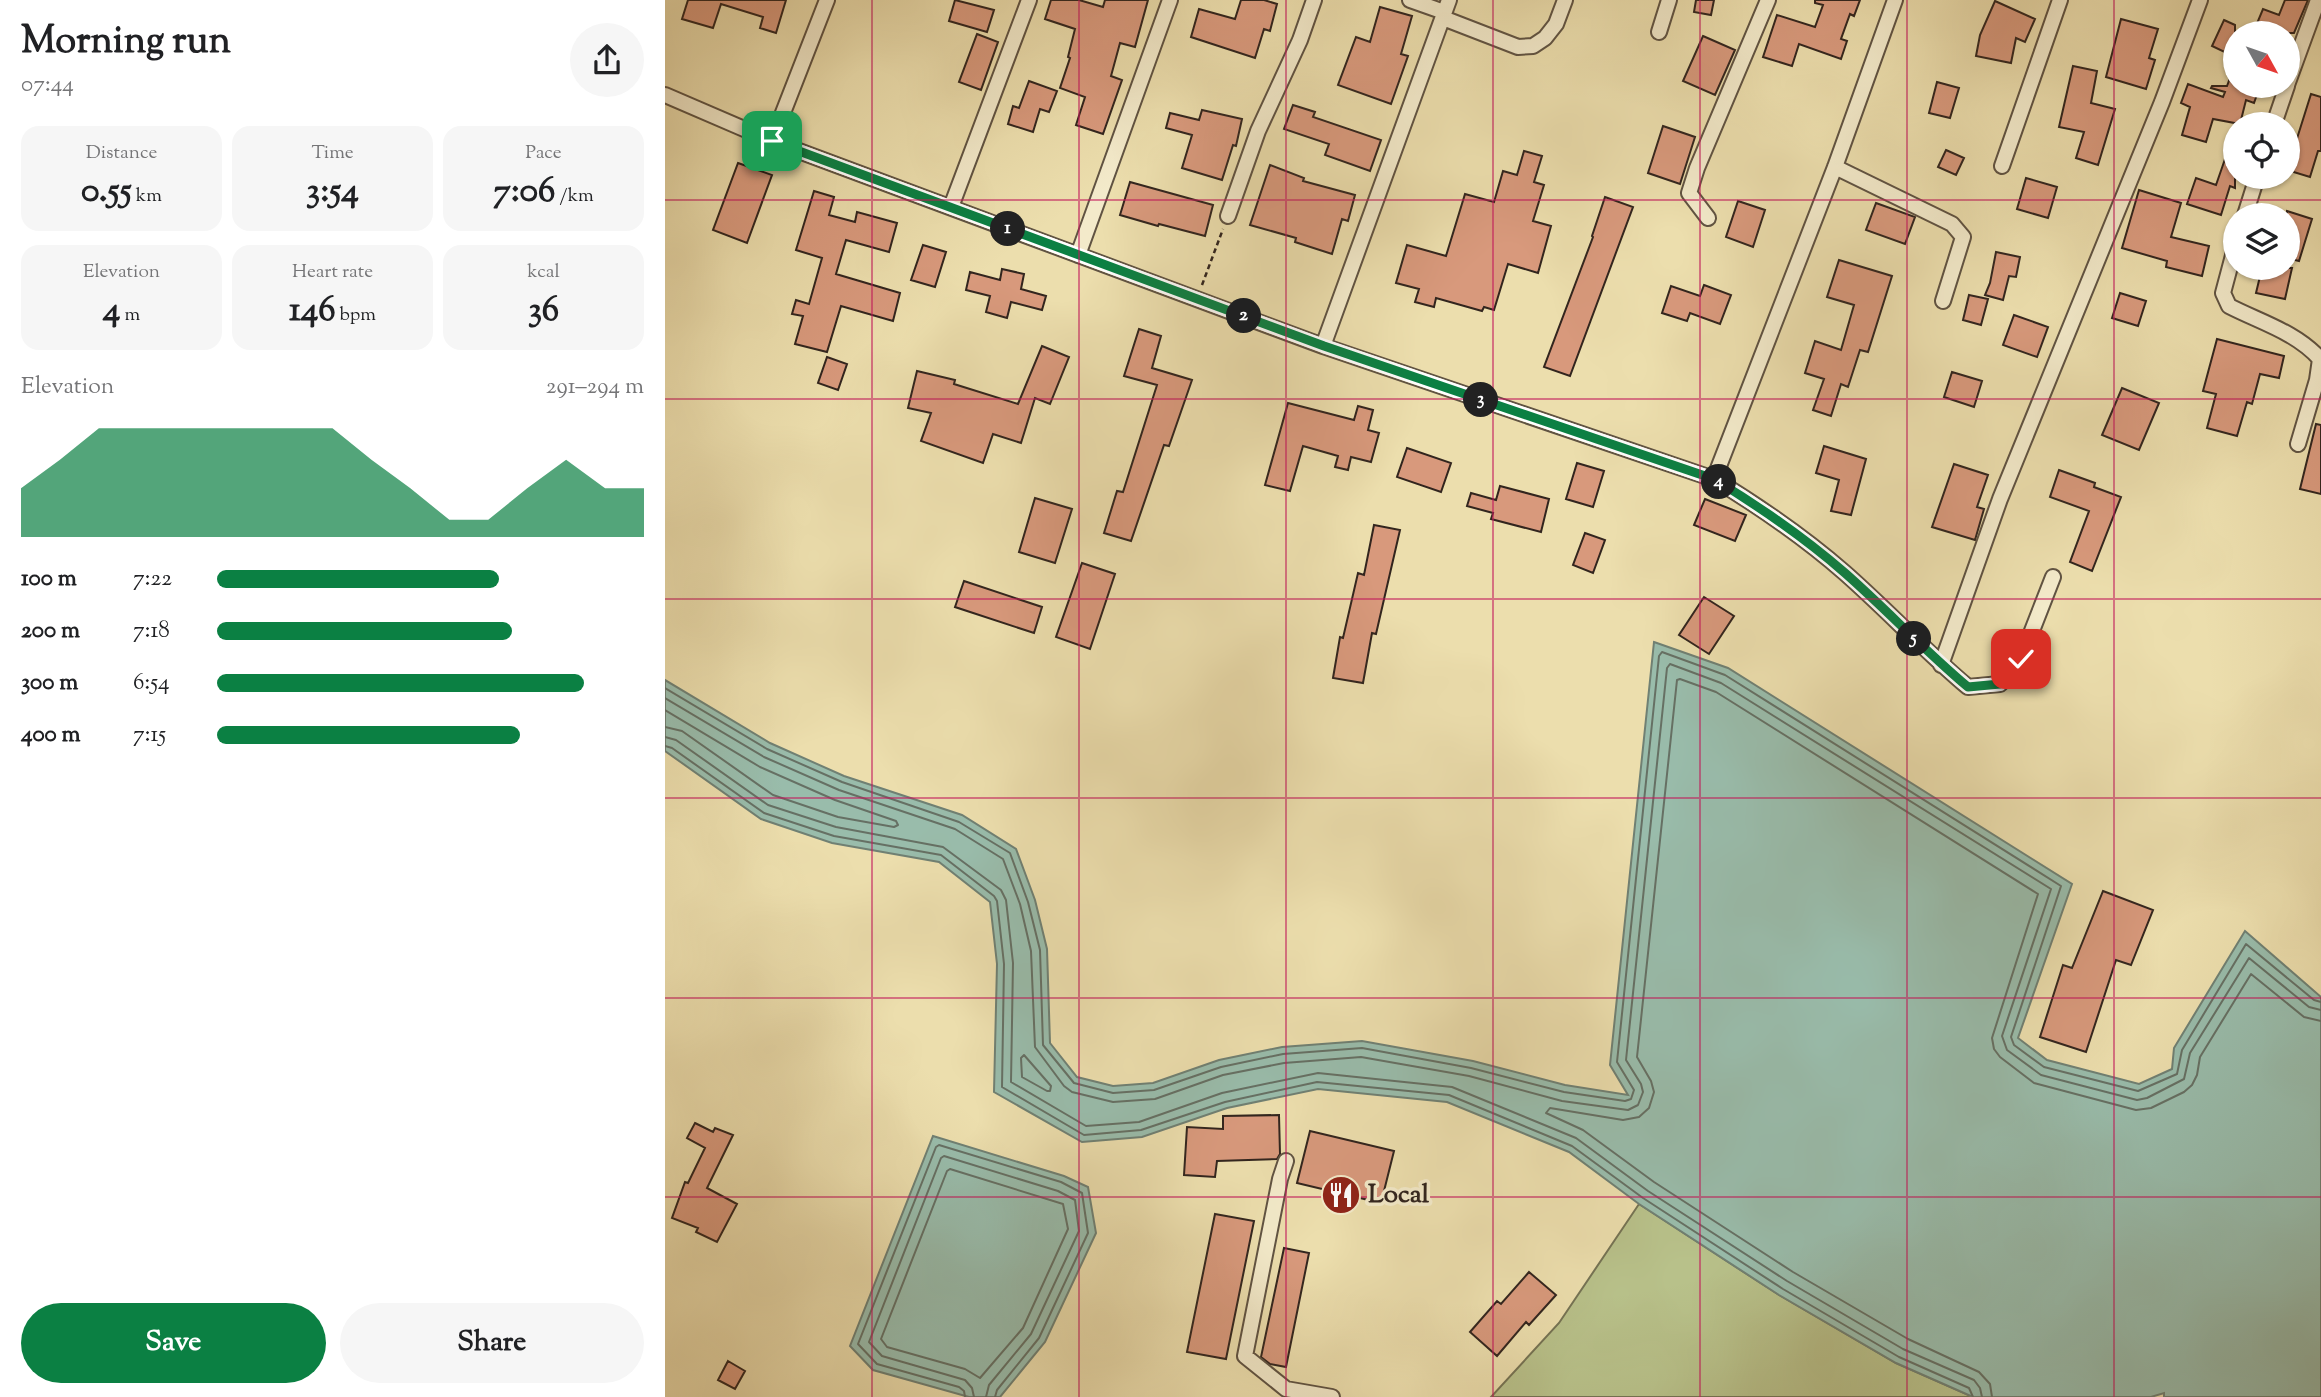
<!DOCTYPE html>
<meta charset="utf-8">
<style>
:root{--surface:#fff;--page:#f6f6f6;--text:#202124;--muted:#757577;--accent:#0b8043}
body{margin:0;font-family:"Sorts Mill Goudy",serif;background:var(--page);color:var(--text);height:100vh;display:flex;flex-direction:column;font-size:26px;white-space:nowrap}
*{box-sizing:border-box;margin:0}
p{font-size:23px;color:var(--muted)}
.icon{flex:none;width:38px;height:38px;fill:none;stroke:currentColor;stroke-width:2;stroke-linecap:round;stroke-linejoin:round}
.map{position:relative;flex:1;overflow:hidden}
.details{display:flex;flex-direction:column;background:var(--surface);width:665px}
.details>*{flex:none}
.needle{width:46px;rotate:130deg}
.tools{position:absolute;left:1558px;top:21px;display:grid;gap:14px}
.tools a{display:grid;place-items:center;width:77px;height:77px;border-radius:50%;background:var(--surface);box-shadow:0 2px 5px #0004;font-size:35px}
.pin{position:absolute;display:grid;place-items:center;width:60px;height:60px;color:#fff;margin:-30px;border-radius:14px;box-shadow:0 4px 10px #0006}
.km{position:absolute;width:35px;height:35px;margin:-18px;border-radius:50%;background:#222;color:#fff;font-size:19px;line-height:35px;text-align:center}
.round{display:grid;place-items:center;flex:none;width:74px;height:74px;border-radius:37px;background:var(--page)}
.overview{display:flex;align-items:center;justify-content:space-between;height:119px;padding:0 21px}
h1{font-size:38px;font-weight:800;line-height:52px}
.figures{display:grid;grid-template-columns:repeat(3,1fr);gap:10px;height:119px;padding:7px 21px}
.figures div{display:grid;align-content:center;border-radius:18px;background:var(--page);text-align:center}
.figures b{font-size:35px;font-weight:800}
.figures small{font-size:19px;font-weight:400}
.figures p{font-size:19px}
.chart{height:196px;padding:14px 21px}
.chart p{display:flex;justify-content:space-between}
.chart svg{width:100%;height:126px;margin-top:7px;fill:var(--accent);opacity:.7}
.button{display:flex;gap:14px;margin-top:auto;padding:14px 21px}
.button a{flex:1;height:80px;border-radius:42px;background:var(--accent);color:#fff;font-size:28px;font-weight:800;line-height:80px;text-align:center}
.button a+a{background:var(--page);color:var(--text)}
ul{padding:0 21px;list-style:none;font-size:23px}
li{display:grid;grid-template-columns:112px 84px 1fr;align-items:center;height:52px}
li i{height:18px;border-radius:9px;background:var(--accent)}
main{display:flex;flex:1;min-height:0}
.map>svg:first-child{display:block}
</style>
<main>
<section class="details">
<div class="overview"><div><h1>Morning run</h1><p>07:44</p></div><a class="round"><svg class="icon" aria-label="share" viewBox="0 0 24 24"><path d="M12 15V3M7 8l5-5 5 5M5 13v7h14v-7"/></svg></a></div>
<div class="figures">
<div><p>Distance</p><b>0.55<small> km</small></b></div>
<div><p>Time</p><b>3:54</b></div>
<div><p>Pace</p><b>7:06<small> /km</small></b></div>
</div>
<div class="figures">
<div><p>Elevation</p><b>4<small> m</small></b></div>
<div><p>Heart rate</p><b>146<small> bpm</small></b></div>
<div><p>kcal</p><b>36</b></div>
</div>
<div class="chart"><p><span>Elevation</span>291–294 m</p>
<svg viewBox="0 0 160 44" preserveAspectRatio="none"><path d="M0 44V27L10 17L20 6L30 6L40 6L50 6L60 6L70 6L80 6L90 17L100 27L110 38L120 38L130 27L140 17L150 27L160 27V44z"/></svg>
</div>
<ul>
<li><b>100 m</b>7:22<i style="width:66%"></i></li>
<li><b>200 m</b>7:18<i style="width:69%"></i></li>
<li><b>300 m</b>6:54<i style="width:86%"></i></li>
<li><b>400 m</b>7:15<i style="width:71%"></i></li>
</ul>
<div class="button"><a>Save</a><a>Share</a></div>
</section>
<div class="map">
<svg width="1656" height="1397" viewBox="0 0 1656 1397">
<rect width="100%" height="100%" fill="#ecdead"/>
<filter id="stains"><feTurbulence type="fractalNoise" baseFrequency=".00286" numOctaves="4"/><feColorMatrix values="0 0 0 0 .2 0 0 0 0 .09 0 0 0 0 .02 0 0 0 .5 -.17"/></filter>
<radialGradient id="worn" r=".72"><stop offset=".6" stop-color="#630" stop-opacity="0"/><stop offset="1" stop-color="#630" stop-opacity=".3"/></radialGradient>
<!-- green -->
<path fill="#b8c18a" stroke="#757354" stroke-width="2" d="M 974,1204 L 1114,1295 L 1231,1363 L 1308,1397 L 826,1397 L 894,1323 Z"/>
<!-- water -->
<path fill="#99bcab" stroke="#708073" stroke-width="2" d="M 989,642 L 1063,668 L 1407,884 L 1353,1038 L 1382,1060 L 1474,1084 L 1507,1069 L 1509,1048 L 1580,931 L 1656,997 L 1656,1397 L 1499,1397 L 1499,1393 L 1486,1397 L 1308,1397 L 1231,1363 L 1114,1295 L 974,1204 L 904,1152 L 782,1102 L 653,1089 L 562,1108 L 477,1137 L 417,1142 L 329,1092 L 332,964 L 325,902 L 274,862 L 167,843 L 96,819 L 0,751 L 0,680 L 105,743 L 179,776 L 297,815 L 351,849 L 370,900 L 382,949 L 385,1043 L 412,1077 L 448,1086 L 488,1083 L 554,1060 L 617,1047 L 697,1041 L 808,1061 L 900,1085 L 963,1095 L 945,1065 Z
M 268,1136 L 399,1176 L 423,1187 L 431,1233 L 380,1342 L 335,1397 L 304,1397 L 208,1370 L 185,1346 Z"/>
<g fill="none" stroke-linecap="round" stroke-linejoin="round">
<!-- shore -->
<path stroke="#667064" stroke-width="2" d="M 0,688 L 102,749 L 177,782 L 294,822 L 345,853 L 363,902 L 375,950 L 378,1045 L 409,1083 L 448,1093 L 489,1090 L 556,1067 L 618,1054 L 697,1048 L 806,1068 L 899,1092 L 960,1101 L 966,1099 L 969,1090 L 952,1062 L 994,656 L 997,652 L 1060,675 L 1396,886 L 1346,1037 L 1349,1045 L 1379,1067 L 1473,1091 L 1512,1074 L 1517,1050 L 1581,944 L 1649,1000 L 1656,1002
M 0,698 L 99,757 L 174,790 L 290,829 L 338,859 L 355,904 L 366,951 L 370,1047 L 399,1086 L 407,1092 L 448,1102 L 490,1099 L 558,1075 L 619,1063 L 696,1057 L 804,1076 L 897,1101 L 963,1110 L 973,1105 L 978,1092 L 976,1084 L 961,1060 L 1002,668 L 1005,664 L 1056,683 L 1386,889 L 1337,1036 L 1342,1050 L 1376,1075 L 1472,1100 L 1482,1098 L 1519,1079 L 1525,1053 L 1584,958 L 1644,1007 L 1656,1010
M 0,710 L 95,767 L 170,800 L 231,821 L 233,825 L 229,827 L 173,817 L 108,795 L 17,731 L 0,727
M 0,737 L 11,740 L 103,805 L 171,827 L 278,847 L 336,890 L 341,900 L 348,963 L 346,1082 L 421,1126 L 474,1122 L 557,1093 L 653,1073 L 787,1087 L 911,1138 L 983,1191 L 1122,1281 L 1238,1349 L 1309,1380 L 1315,1388 L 1317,1397
M 0,746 L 7,748 L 99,813 L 169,836 L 276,855 L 329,896 L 332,901 L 339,964 L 337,1087 L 419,1135 L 476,1130 L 560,1102 L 652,1082 L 784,1095 L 907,1146 L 978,1198 L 1118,1289 L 1234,1357 L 1304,1388 L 1308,1397
M 359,1055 L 386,1086 L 385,1091 L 382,1091 L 357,1077 L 356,1058 Z
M 285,1169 L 398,1204 L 403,1229 L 358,1328 L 315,1378 L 300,1369 L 222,1347 L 216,1339 L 282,1171 Z
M 300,1397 L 299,1391 L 294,1387 L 212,1364 L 193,1344 L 271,1147 L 274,1145 L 396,1182 L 417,1193 L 423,1233 L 374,1338 L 332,1390 L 330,1397
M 309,1397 L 307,1388 L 300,1380 L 217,1356 L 204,1342 L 276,1158 L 279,1156 L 393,1191 L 410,1200 L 414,1231 L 366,1334 L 324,1385 L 321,1397
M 1327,1397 L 1325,1384 L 1314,1372 L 1243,1339 L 1128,1272 L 989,1182 L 918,1130 L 881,1113 L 885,1108 L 958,1120 L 974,1117 L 984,1108 L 989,1092 L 986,1081 L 972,1057 L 1012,680 L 1015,679 L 1051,692 L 1373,894 L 1327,1038 L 1329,1049 L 1335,1057 L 1369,1083 L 1471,1110 L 1486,1108 L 1519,1092 L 1527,1085 L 1532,1075 L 1535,1057 L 1586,974 L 1639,1017 L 1656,1021"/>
</g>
<!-- building -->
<path fill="#d8997c" stroke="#32251e" stroke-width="2" d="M 23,0 L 121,0 L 111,33 L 95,28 L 98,17 L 56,4 L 48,28 L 17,19 Z
M 290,0 L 329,10 L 322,32 L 284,21 Z
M 386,0 L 414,0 L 438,7 L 440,0 L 483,0 L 470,47 L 455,43 L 446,76 L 457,80 L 438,134 L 411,125 L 420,97 L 395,88 L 405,58 L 403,57 L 410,29 L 380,19 Z
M 576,0 L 599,0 L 612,4 L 605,31 L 599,29 L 590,58 L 526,37 L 534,9 L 570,19 Z
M 1031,0 L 1049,0 L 1046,15 L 1029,12 Z
M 1150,0 L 1195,0 L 1189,16 L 1185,14 L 1176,39 L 1182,41 L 1176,59 L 1134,44 L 1127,66 L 1098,57 L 1112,15 L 1150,27 L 1158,5 L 1150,3 Z
M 1620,0 L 1643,0 L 1629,33 L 1588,33 L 1598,9 L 1614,15 Z
M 1330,1 L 1370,19 L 1360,42 L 1351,38 L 1346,63 L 1311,56 L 1315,35 Z
M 715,7 L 747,16 L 736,54 L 743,56 L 726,104 L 673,85 L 691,37 L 705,42 Z
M 1456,19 L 1493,29 L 1484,58 L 1490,60 L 1481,89 L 1441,77 Z
M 1559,20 L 1570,25 L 1570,57 L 1547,46 Z
M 312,34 L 333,42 L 316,90 L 294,82 Z
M 1038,36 L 1070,50 L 1050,95 L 1018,81 Z
M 1408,66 L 1432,71 L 1426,103 L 1450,109 L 1433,165 L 1411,158 L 1419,132 L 1394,127 Z
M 1568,70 L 1570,70 L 1570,86 L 1595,86 L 1589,103 L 1581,100 L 1575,124 L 1548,119 L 1541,142 L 1517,135 L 1525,107 L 1516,103 L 1523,84 L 1558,97 L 1560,92 L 1546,88 L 1547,86 L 1562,86 Z
M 364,81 L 392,91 L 384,112 L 375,109 L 368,132 L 343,124 L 348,106 L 354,108 Z
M 1272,82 L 1294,88 L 1285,118 L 1264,113 Z
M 1646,94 L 1656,97 L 1656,151 L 1653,151 L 1645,177 L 1622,170 L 1622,161 L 1626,148 L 1629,148 Z
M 628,105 L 650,112 L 648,117 L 716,140 L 705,171 L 660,155 L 664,144 L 619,129 Z
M 537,110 L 577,119 L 571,146 L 568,145 L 557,180 L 517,168 L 527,135 L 501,128 L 505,113 L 534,120 Z
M 998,126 L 1030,137 L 1015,184 L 983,173 Z
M 1568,136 L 1570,136 L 1570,188 L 1565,186 L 1556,215 L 1522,204 L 1531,178 L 1551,185 Z
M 1281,150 L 1299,158 L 1291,175 L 1273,167 Z
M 859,151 L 877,156 L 869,182 L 879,185 L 868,221 L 886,226 L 873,273 L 843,264 L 829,310 L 819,307 L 817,311 L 771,298 L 769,307 L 750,302 L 754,289 L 731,283 L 742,245 L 781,256 L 800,194 L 829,202 L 838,171 L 852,175 Z
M 73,163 L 107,175 L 82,243 L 48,230 Z
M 605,165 L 639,178 L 638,181 L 690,195 L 683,221 L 677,219 L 667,254 L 630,242 L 631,238 L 585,225 Z
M 1361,178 L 1392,187 L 1383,218 L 1352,209 Z
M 465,182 L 548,205 L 540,236 L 494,224 L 493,226 L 455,215 Z
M 1474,190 L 1516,203 L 1506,237 L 1544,246 L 1537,276 L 1501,267 L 1502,261 L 1457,248 Z
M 149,191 L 169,197 L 164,215 L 190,222 L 192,212 L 232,223 L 224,252 L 181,240 L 171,274 L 235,293 L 228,321 L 176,306 L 162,352 L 130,344 L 138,316 L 127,314 L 131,300 L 144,304 L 157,258 L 131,250 Z
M 940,197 L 968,207 L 905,376 L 879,367 L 928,237 L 927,236 Z
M 1073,201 L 1100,210 L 1088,247 L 1061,237 Z
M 1211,203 L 1250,217 L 1240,244 L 1201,230 Z
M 1622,211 L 1647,219 L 1634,261 L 1622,258 Z
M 258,245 L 281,252 L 270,287 L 246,280 Z
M 1331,252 L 1355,257 L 1351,277 L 1344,276 L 1338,300 L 1320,295 L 1325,283 Z
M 1174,260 L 1227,276 L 1203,352 L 1195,350 L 1183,387 L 1176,384 L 1166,416 L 1148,410 L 1159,379 L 1140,373 L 1150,341 L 1176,350 L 1189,305 L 1162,297 Z
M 1597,268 L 1627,268 L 1620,299 L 1591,293 Z
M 337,269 L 359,274 L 356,289 L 381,296 L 377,310 L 346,302 L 342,318 L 321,312 L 325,296 L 301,290 L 305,272 L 335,280 Z
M 1039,285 L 1066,295 L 1055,324 L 1025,313 L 1022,321 L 997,313 L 1006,286 L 1035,296 Z
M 1455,293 L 1481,301 L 1473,326 L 1447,318 Z
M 1304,295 L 1323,299 L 1316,325 L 1298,320 Z
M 1349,315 L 1383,327 L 1372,357 L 1338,345 Z
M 474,329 L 496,336 L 487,368 L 527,380 L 504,446 L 499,445 L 466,541 L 439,533 L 452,491 L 458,492 L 492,385 L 459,376 Z
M 1552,339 L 1619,356 L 1614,378 L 1595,374 L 1587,404 L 1582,402 L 1572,436 L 1542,428 L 1551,394 L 1538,391 Z
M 377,346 L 404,357 L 385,404 L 370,398 L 356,443 L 328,434 L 318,463 L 256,441 L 266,413 L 243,408 L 252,371 L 290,380 L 289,384 L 353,404 Z
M 162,357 L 182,364 L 173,390 L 153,383 Z
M 1287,372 L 1317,381 L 1309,407 L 1279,397 Z
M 1457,388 L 1494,403 L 1474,450 L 1437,435 Z
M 623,403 L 689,420 L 693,406 L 708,410 L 703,430 L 714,433 L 706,462 L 686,457 L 683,470 L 670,467 L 673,456 L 638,446 L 625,491 L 600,485 Z
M 1651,424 L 1656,425 L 1656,494 L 1635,489 Z
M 1159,446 L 1201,459 L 1186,515 L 1166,511 L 1174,480 L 1151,473 Z
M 742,448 L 786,463 L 776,492 L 732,477 Z
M 912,463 L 939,471 L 928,507 L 901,499 Z
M 1289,464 L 1323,475 L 1312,507 L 1319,509 L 1310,540 L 1267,527 Z
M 1394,470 L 1430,483 L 1429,487 L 1456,497 L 1427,571 L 1405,562 L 1424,511 L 1385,497 Z
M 835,486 L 884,499 L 876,532 L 826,519 L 828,513 L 802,506 L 806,493 L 831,500 Z
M 370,498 L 407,509 L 390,563 L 354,552 Z
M 1040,499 L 1081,515 L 1070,541 L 1029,525 Z
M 709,525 L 735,530 L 711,634 L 707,633 L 698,683 L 668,678 L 675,637 L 678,638 L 693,573 L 699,575 Z
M 920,533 L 940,540 L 928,573 L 908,565 Z
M 417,563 L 450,574 L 425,649 L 391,637 Z
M 299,581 L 377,607 L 369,633 L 290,607 Z
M 1039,597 L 1069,616 L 1044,654 L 1014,635 Z
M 1438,891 L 1488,910 L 1466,965 L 1451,960 L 1421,1052 L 1375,1037 L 1398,965 L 1407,968 Z
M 614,1115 L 615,1154 L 612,1159 L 552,1161 L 550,1177 L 519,1175 L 522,1127 L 558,1129 L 558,1116 Z
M 30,1123 L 48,1132 L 50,1128 L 68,1135 L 42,1188 L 72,1204 L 52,1242 L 31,1232 L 33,1228 L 7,1218 L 20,1182 L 23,1183 L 40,1148 L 22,1138 Z
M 645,1131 L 729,1151 L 716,1203 L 632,1183 Z
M 550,1214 L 589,1221 L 561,1359 L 522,1352 Z
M 619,1248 L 644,1253 L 621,1367 L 605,1364 L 596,1357 Z
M 864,1272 L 891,1295 L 864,1325 L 861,1322 L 832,1356 L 805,1332 L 832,1301 L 836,1304 Z
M 63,1361 L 80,1371 L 70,1389 L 53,1380 Z"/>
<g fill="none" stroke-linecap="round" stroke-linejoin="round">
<!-- street casing -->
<g stroke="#605342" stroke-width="18">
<path id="street" d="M 745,0 L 779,12
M 778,18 L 853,47 L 868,46 L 880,38 L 891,24 L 900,0
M 994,32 L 1004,0
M 1622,85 L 1653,0
M 0,95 L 107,141 L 658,346 L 1049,479 C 1095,507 1140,538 1180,573 C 1222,610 1260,651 1303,687 L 1335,684 L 1356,659 L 1388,577
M 1609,124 L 1622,86
M 107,141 L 162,0
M 1337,166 L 1395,0
M 1170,167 L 1287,224 L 1298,237 L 1278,301
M 286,207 L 364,0
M 1580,215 L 1592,177
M 563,216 L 593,131 L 635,40 L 649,0
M 1043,218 L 1024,193 L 1032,168 L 1103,0
M 1570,248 L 1558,293 L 1564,306 C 1595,322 1631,332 1655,359 L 1652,380 L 1633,444
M 413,255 L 505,0
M 658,346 L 784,0
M 1049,479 L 1170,167 L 1230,0
M 1276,665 L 1335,499 L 1497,102 L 1535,0
M 621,1161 L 615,1179 L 580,1356 L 621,1389 L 667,1397"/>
</g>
<!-- path -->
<path stroke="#32251e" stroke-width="2.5" stroke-dasharray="5 3.5" stroke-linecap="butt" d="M 537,285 L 558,229"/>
<!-- street -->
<use href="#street" stroke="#f3eaca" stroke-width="14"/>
</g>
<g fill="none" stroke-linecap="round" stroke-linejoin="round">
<!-- route casing -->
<g stroke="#fff" stroke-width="14">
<path id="route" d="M 107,141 L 659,346 L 1049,479 C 1095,507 1140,538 1180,573 C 1222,610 1260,651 1303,687 L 1335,684 L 1356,659"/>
</g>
<!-- route -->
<use href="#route" stroke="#0b8043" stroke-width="9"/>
</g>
<!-- grid -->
<path fill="none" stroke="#c2185b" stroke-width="2" stroke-opacity="0.55" d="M 207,0 L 207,1397M 414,0 L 414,1397M 621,0 L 621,1397M 828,0 L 828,1397M 1035,0 L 1035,1397M 1242,0 L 1242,1397M 1449,0 L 1449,1397M 0,200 L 1656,200M 0,399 L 1656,399M 0,599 L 1656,599M 0,798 L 1656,798M 0,998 L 1656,998M 0,1197 L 1656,1197"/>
<!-- icons -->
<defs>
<g id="restaurant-disc" transform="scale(2.0125)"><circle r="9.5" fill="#8f2418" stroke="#f3eaca"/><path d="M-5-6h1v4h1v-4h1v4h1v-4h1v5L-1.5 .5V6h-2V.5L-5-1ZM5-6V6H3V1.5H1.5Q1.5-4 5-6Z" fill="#fff"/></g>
</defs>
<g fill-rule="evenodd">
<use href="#restaurant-disc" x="676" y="1195"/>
</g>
<g text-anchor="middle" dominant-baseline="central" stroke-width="7" stroke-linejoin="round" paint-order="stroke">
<!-- poi labels -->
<g font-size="26" font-weight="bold" fill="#32251e" stroke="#f3eaca" text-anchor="start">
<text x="703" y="1195">Local</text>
</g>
</g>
<rect width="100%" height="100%" filter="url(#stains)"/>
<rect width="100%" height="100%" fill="url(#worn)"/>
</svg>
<div class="tools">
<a><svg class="needle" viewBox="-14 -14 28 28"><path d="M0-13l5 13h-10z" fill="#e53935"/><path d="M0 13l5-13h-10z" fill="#757577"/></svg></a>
<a><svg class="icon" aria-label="locate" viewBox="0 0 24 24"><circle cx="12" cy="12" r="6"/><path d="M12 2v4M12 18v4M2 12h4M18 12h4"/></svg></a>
<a><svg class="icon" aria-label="layers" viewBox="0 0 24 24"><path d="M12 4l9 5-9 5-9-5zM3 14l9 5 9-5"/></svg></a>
</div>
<div class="pin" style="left:107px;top:141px;background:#1e9e55"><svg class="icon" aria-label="arrive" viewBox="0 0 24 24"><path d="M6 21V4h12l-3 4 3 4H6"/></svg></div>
<div class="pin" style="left:1356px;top:659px;background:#d93025"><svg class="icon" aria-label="check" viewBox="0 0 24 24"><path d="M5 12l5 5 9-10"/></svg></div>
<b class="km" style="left:343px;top:229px">1</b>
<b class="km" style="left:579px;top:316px">2</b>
<b class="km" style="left:816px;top:400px">3</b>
<b class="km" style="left:1054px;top:482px">4</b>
<b class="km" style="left:1249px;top:639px">5</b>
</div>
</main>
